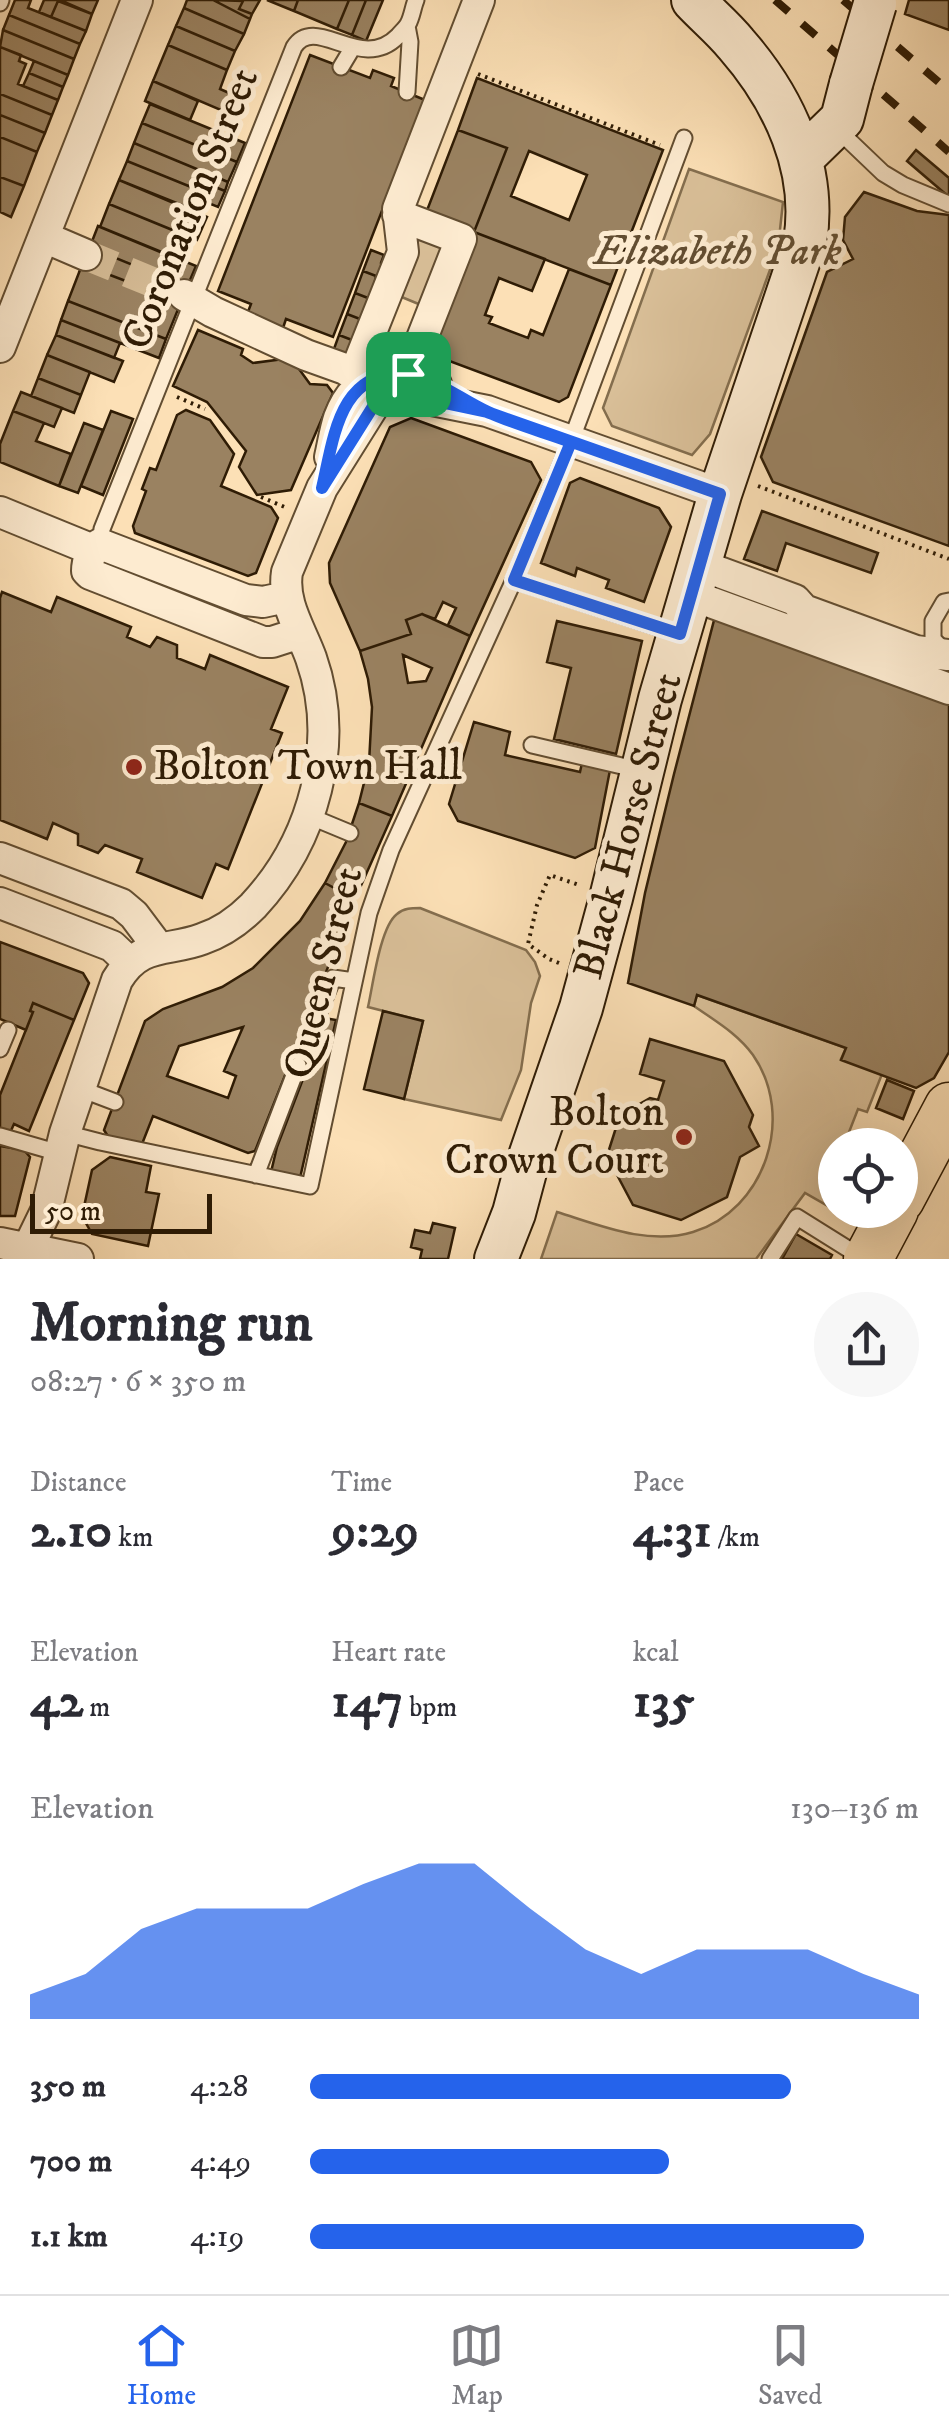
<!DOCTYPE html>
<meta charset="utf-8">
<style>
:root{--surface:#fff;--page:#f7f7f7;--text:#2b2b33;--muted:#7c7c81;--line:#e1e1e2;--accent:#2563eb}
body{margin:0;font-family:"IM FELL DW Pica",serif;background:var(--page);color:var(--text);height:100vh;display:flex;flex-direction:column;font-size:38px;white-space:nowrap}
*{box-sizing:border-box;margin:0}
p{font-size:32px;color:var(--muted)}
.icon{flex:none;width:55px;height:55px;fill:none;stroke:currentColor;stroke-width:2;stroke-linecap:round;stroke-linejoin:round}
.map{position:relative;height:1259px;overflow:hidden}
.side{display:flex;flex-direction:column;background:var(--surface);flex:1}
.side>*{flex:none}
.fabs{position:absolute;left:818px;top:1128px;display:grid;gap:20px}
.fabs a{display:grid;place-items:center;width:100px;height:100px;border-radius:50%;background:var(--surface);box-shadow:0 10px 40px #0002;font-size:50px}
.scale{position:absolute;left:30px;bottom:25px;width:182px;box-sizing:border-box;padding-left:10px;border:5px solid #2f1c05;border-top:0;font-size:28px;line-height:35px;white-space:nowrap;color:#2f1c05;-webkit-text-stroke:8px #fdebd0;paint-order:stroke}
.pin{position:absolute;display:grid;place-items:center;width:85px;height:85px;color:#fff;margin:-42px;border-radius:20px;box-shadow:0 5px 15px #0006}
.round{display:grid;place-items:center;flex:none;width:105px;height:105px;border-radius:52px;background:var(--page)}
.headline{display:flex;align-items:center;justify-content:space-between;height:170px;padding:0 30px}
h1{font-size:55px;font-weight:800;line-height:75px}
.figures{display:grid;grid-template-columns:repeat(3,1fr);gap:15px;height:170px;padding:10px 30px}
.figures div{display:grid;align-content:center}
.figures b{font-size:50px;font-weight:800}
.figures small{font-size:28px;font-weight:400}
.figures p{font-size:28px}
.chart{height:280px;padding:20px 30px}
.chart p{display:flex;justify-content:space-between}
.chart svg{width:100%;height:180px;margin-top:10px;fill:var(--accent);opacity:.7}
ul{padding:0 30px;list-style:none;font-size:32px}
li{display:grid;grid-template-columns:160px 120px 1fr;align-items:center;height:75px}
li i{height:25px;border-radius:12px;background:var(--accent)}
.tabs{display:flex;justify-content:space-around;align-items:center;height:140px;border-top:2px solid var(--line);background:var(--surface);font-size:28px;color:var(--muted)}
.tabs a{display:grid;justify-items:center;gap:5px}
.tabs .active{color:var(--accent)}
.map>svg:first-child{display:block}
</style>
<div class="map">
<svg width="949" height="1259" viewBox="0 0 949 1259">
<rect width="100%" height="100%" fill="#fce0b6"/>
<filter id="stains"><feTurbulence type="fractalNoise" baseFrequency=".002" numOctaves="4"/><feColorMatrix values="0 0 0 0 .2 0 0 0 0 .09 0 0 0 0 .02 0 0 0 .5 -.17"/></filter>
<radialGradient id="worn" r=".72"><stop offset=".6" stop-color="#630" stop-opacity="0"/><stop offset="1" stop-color="#630" stop-opacity=".3"/></radialGradient>
<!-- green -->
<path fill="#d9bf98" stroke="#846e4e" stroke-width="2.5" d="M 689,169 L 783,202 L 778,248 L 710,434 L 692,455 L 612,426 L 603,408 Z
M 418,232 L 446,244 L 421,305 L 392,293 Z
M 420,908 L 526,950 L 535,962 L 540,976 L 531,1003 L 521,1070 L 501,1120 L 404,1099 L 423,1021 L 368,1007 C 373,985 380,927 397,914 C 404,908 412,908 420,908 Z
M 697,995 L 846,1048 L 841,1059 L 882,1074 L 867,1112 L 858,1109 L 844,1145 L 835,1145 L 835,1210 L 805,1193 L 756,1259 L 541,1259 L 557,1212 C 599,1225 648,1246 693,1232 C 765,1210 796,1117 753,1055 C 737,1033 715,1021 694,1006 Z"/>
<!-- building -->
<path fill="#9a8261" stroke="#2f1c05" stroke-width="2.5" fill-rule="evenodd" d="M 15,0 L 31,0 L 28,8 L 86,31 L 80,44 L 9,15 Z
M 44,0 L 60,0 L 58,1 L 51,17 L 39,12 Z
M 60,0 L 98,0 L 92,14 Z
M 187,0 L 213,0 L 250,19 L 244,34 L 184,8 Z
M 213,0 L 243,1 L 239,9 L 252,14 L 250,19 Z
M 240,0 L 260,0 L 252,14 L 239,9 L 243,1 Z
M 267,0 L 298,0 L 294,11 Z
M 298,0 L 349,0 L 337,29 L 294,11 Z
M 349,0 L 366,0 L 352,35 L 337,29 Z
M 366,0 L 383,0 L 366,41 L 352,35 Z
M 909,0 L 949,0 L 949,30 L 905,14 Z
M 58,1 L 92,14 L 86,31 L 51,17 Z
M 184,8 L 244,34 L 235,51 L 176,26 Z
M 9,15 L 80,44 L 74,59 L 3,30 Z
M 176,26 L 235,51 L 227,70 L 168,45 Z
M 3,30 L 74,59 L 68,75 L 0,47 Z
M 168,45 L 227,70 L 220,89 L 245,100 L 237,117 L 153,81 Z
M 0,47 L 21,55 L 19,61 L 26,64 L 18,84 L 58,100 L 52,115 L 0,94 Z
M 310,55 L 370,78 L 373,70 L 394,78 L 391,86 L 425,100 L 333,337 L 286,319 L 282,331 L 246,317 L 251,304 L 218,291 Z
M 34,61 L 68,75 L 63,87 L 29,73 Z
M 29,73 L 63,87 L 58,100 L 23,86 Z
M 477,78 L 663,150 L 611,285 L 474,232 L 507,148 L 458,130 ZM 529,151 L 587,175 L 569,220 L 511,196 Z
M 153,81 L 198,101 L 190,120 L 145,101 Z
M 0,94 L 52,115 L 45,133 L 0,115 Z
M 150,104 L 245,143 L 237,162 L 142,123 Z
M 0,115 L 45,133 L 37,152 L 0,137 Z
M 142,123 L 237,162 L 228,182 L 134,143 Z
M 458,130 L 507,148 L 474,232 L 426,213 Z
M 0,137 L 37,152 L 24,186 L 0,177 Z
M 134,143 L 228,182 L 225,191 L 200,181 L 196,189 L 127,161 Z
M 916,150 L 949,178 L 949,197 L 907,161 Z
M 127,161 L 196,189 L 189,208 L 119,180 Z
M 0,177 L 24,186 L 11,217 L 0,212 Z
M 119,180 L 207,217 L 197,240 L 109,204 Z
M 203,182 L 225,191 L 218,207 L 196,198 Z
M 864,192 L 917,211 L 949,215 L 949,546 L 773,482 L 761,457 L 827,272 L 853,259 L 843,240 L 845,217 Z
M 109,204 L 187,236 L 177,259 L 100,227 Z
M 98,226 L 196,266 L 187,287 L 96,250 L 91,244 Z
M 474,232 L 545,259 L 532,291 L 499,278 L 485,315 L 492,317 L 489,323 L 528,338 L 531,330 L 543,335 L 569,269 L 611,285 L 568,397 L 559,402 L 436,356 L 430,345 Z
M 91,244 L 96,250 L 187,287 L 181,302 L 89,267 L 80,270 Z
M 371,250 L 384,255 L 381,263 L 384,266 L 381,275 L 376,276 L 363,271 Z
M 89,267 L 181,302 L 166,339 L 68,301 L 80,270 Z
M 363,271 L 376,276 L 372,296 L 368,298 L 355,293 Z
M 355,293 L 368,298 L 365,317 L 360,319 L 347,314 Z
M 68,301 L 166,339 L 159,358 L 61,320 Z
M 347,314 L 360,319 L 357,327 L 359,330 L 352,340 L 339,335 Z
M 61,320 L 120,343 L 114,358 L 56,335 Z
M 198,330 L 243,349 L 241,355 L 253,363 L 291,358 L 310,384 L 327,385 L 333,393 L 291,490 L 257,495 L 239,467 L 246,451 L 207,402 L 173,386 Z
M 56,335 L 123,361 L 114,382 L 47,355 Z
M 339,335 L 352,340 L 343,362 L 331,357 Z
M 47,355 L 90,372 L 81,395 L 38,378 Z
M 38,378 L 81,395 L 74,413 L 31,396 Z
M 21,392 L 62,408 L 54,427 L 13,411 Z
M 186,410 L 210,420 L 234,454 L 221,486 L 271,507 L 278,518 L 256,573 L 248,576 L 135,533 L 133,526 L 146,491 L 142,489 L 150,468 L 156,470 L 177,415 Z
M 13,411 L 44,423 L 36,441 L 71,454 L 59,486 L 0,462 L 0,444 Z
M 111,411 L 133,419 L 103,495 L 81,486 Z
M 411,418 L 531,462 L 541,480 L 470,636 L 448,625 L 456,608 L 443,602 L 435,619 L 422,614 L 406,620 L 411,634 L 360,651 L 330,583 L 329,563 L 390,427 Z
M 84,423 L 103,430 L 78,493 L 59,486 Z
M 580,478 L 659,508 L 671,527 L 644,602 L 606,588 L 609,580 L 577,568 L 575,576 L 541,563 L 570,483 Z
M 762,511 L 878,553 L 871,573 L 786,543 L 777,571 L 744,559 Z
M 2,592 L 51,612 L 57,597 L 131,627 L 127,637 L 150,647 L 157,637 L 177,645 L 177,658 L 205,669 L 210,655 L 288,687 L 271,729 L 282,733 L 228,869 L 216,864 L 202,898 L 137,872 L 142,859 L 105,845 L 98,853 L 78,845 L 78,834 L 53,823 L 47,839 L 0,820 L 0,598 Z
M 718,605 L 949,689 L 949,1052 L 934,1078 L 916,1088 L 841,1060 L 846,1048 L 697,995 L 694,1006 L 628,983 L 645,893 L 674,774 Z
M 422,614 L 470,636 L 392,816 L 359,803 L 369,763 L 372,707 L 368,679 L 360,651 L 411,634 L 406,620 ZM 403,655 L 432,668 L 426,681 L 408,683 Z
M 557,621 L 642,641 L 616,754 L 554,739 L 571,668 L 547,662 Z
M 474,722 L 510,732 L 505,755 L 580,772 L 582,763 L 610,770 L 595,848 L 575,858 L 458,821 L 449,804 Z
M 359,803 L 392,816 L 355,899 L 325,883 L 346,842 Z
M 325,883 L 355,899 L 255,1151 L 248,1153 L 153,1116 L 142,1144 L 109,1138 L 104,1130 L 145,1021 L 163,1009 L 222,987 L 253,968 L 300,921 ZM 243,1027 L 224,1071 L 236,1076 L 228,1098 L 167,1076 L 179,1046 Z
M 0,942 L 83,973 L 89,983 L 74,1020 L 33,1003 L 30,1011 L 33,1012 L 26,1030 L 0,1019 Z
M 33,1003 L 74,1020 L 29,1131 L 14,1124 L 9,1135 L 0,1132 L 0,1095 L 33,1012 L 30,1011 Z
M 383,1011 L 423,1021 L 404,1099 L 364,1089 Z
M 324,1018 L 336,1020 L 300,1178 L 271,1172 L 277,1147 L 308,1066 L 291,1062 L 295,1051 L 310,1054 L 319,1021 Z
M 650,1039 L 724,1061 L 753,1115 L 749,1127 L 759,1146 L 740,1157 L 727,1197 L 681,1220 L 633,1205 L 607,1156 L 620,1115 L 650,1098 L 658,1100 L 664,1081 L 640,1074 Z
M 887,1080 L 914,1091 L 903,1119 L 876,1108 Z
M 0,1146 L 24,1150 L 30,1157 L 15,1216 L 0,1216 Z
M 110,1157 L 151,1166 L 146,1192 L 159,1194 L 148,1246 L 92,1234 L 82,1216 L 92,1170 Z
M 433,1223 L 455,1228 L 448,1259 L 420,1259 L 422,1250 L 411,1247 L 415,1230 L 430,1233 Z
M 796,1234 L 832,1255 L 830,1259 L 782,1259 Z"/>
<g fill="none" stroke-linecap="round" stroke-linejoin="round">
<!-- street-tunnel -->
<path stroke="#d3b993" stroke-width="30" stroke-dasharray="30 15" stroke-linecap="butt" d="M 86,255 L 184,295"/>
<!-- lane casing -->
<g stroke="#624d31" stroke-width="19">
<path id="lane" d="M 0,3 L 1,0
M 341,67 L 353,47
M 407,92 L 410,42 L 407,26
M 838,130 L 883,173 L 903,185 L 949,204
M 100,544 L 102,529 L 294,47 C 316,13 361,74 398,36 C 401,32 406,28 408,24 C 412,17 413,7 416,0
M 514,580 L 676,633
M 946,653 L 933,639 L 933,621 L 944,602 L 949,601
M 532,745 L 639,770
M 309,816 L 350,833
M 0,1049 L 8,1030
M 303,1051 L 333,978 L 354,981
M 78,1088 L 115,1102
M 65,1133 L 100,1142 L 310,1186 L 369,913 L 391,850 L 514,580 L 571,441 L 684,138
M 0,1136 L 59,1153
M 256,1175 L 298,1065
M 770,1259 L 797,1217 L 861,1257"/>
</g>
<!-- street casing -->
<g stroke="#624d31" stroke-width="34">
<path id="street" d="M 398,215 L 461,239 L 408,374
M 44,237 L 86,255
M 184,295 L 213,312 L 306,355 L 345,369 L 366,382
M 0,347 L 137,0
M 354,375 L 403,252 L 398,209 L 479,0
M 330,457 C 333,444 335,430 339,418 C 356,372 396,365 436,384
M 0,512 L 93,550
M 700,565 L 795,600 L 804,610 L 916,651 L 948,655
M 691,595 L 949,689
M 286,597 L 263,602 L 246,600 L 100,544 C 91,548 87,562 87,571 L 90,574 L 263,642 L 272,642 L 300,633
M 0,858 L 121,904 L 134,915 L 158,947
M 0,903 L 112,946 L 130,963
M 0,1243 L 78,1259
M 25,1259 L 28,1248 L 46,1211 L 65,1133 L 117,980 C 140,941 168,952 202,939 C 220,933 239,920 253,906 C 314,841 341,743 311,658 C 301,630 282,603 287,572 L 322,488 L 374,405 L 382,399 L 402,394 L 487,411 L 720,494"/>
</g>
<!-- secondary casing -->
<g stroke="#2f1c05" stroke-width="46">
<path id="secondary" d="M 801,159 L 842,119 L 851,84
M 496,1259 L 514,1213 L 526,1168 L 581,1008 L 611,898 L 660,699 L 720,494 L 805,242 C 817,169 784,99 736,44 C 723,28 707,15 693,0"/>
</g>
<!-- primary casing -->
<g stroke="#2f1c05" stroke-width="51">
<path id="primary" d="M 900,1199 L 949,1107
M 868,1259 L 894,1210"/>
</g>
<!-- path -->
<path stroke="#2f1c05" stroke-width="4" stroke-dasharray="2.5 5" stroke-linecap="butt" d="M 478,74 L 660,145
M 177,397 L 205,409
M 758,486 L 949,559
M 261,497 L 287,508
M 559,963 L 549,959 L 528,944 L 537,905 L 550,875 L 579,885"/>
<!-- lane -->
<use href="#lane" stroke="#fdebd0" stroke-width="15"/>
<!-- street -->
<use href="#street" stroke="#fdebd0" stroke-width="30"/>
<!-- secondary -->
<use href="#secondary" stroke="#fdebd0" stroke-width="42"/>
<!-- primary -->
<use href="#primary" stroke="#fce0b6" stroke-width="48"/>
<!-- rail -->
<path stroke="#2f1c05" stroke-width="8" stroke-dasharray="18 18" stroke-linecap="butt" d="M 775,0 L 949,152
M 843,0 L 949,91"/>
<!-- secondary-bridge casing -->
<g stroke="#2f1c05" stroke-width="46" stroke-linecap="butt">
<path id="secondary-bridge" d="M 851,84 L 875,4"/>
</g>
<!-- secondary-bridge -->
<use href="#secondary-bridge" stroke="#fdebd0" stroke-width="42"/>
</g>
<g fill="none" stroke-linecap="round" stroke-linejoin="round">
<!-- route casing -->
<g stroke="#fff" stroke-width="20">
<path id="route" d="M 408,374 C 339,369 334,437 322,488 L 374,405 L 382,399 L 402,394 L 487,412 L 720,494 L 680,634 L 514,580 L 571,442 C 544,432 514,424 488,412 C 460,399 438,380 408,374"/>
</g>
<!-- route -->
<use href="#route" stroke="#2563eb" stroke-width="12"/>
</g>
<!-- markers -->
<g fill="#8f2418" stroke="#fdebd0" stroke-width="4">
<circle cx="134" cy="767" r="10"/>
<circle cx="684" cy="1137" r="10"/>
</g>
<g text-anchor="middle" dominant-baseline="central" stroke-width="10" stroke-linejoin="round" paint-order="stroke">
<!-- street labels -->
<g font-size="42" fill="#2f1c05" stroke="#fdebd0">
<text transform="translate(191 209) rotate(-68)">Coronation Street</text>
<text transform="translate(629 826) rotate(-75)">Black Horse Street</text>
<text transform="translate(324 973) rotate(-76)">Queen Street</text>
</g>
<!-- park labels -->
<g font-size="42" font-style="italic" fill="#624d31" stroke="#fdebd0">
<text x="718" y="252">Elizabeth Park</text>
</g>
<!-- poi labels -->
<g font-size="42" fill="#2f1c05" stroke="#fdebd0" text-anchor="start">
<text x="154" y="767">Bolton Town Hall</text>
<text x="664" y="1113" text-anchor="end">Bolton<tspan x="664" dy="48">Crown Court</tspan></text>
</g>
</g>
<rect width="100%" height="100%" filter="url(#stains)"/>
<rect width="100%" height="100%" fill="url(#worn)"/>
</svg>
<div class="fabs">
<a><svg class="icon" aria-label="locate" viewBox="0 0 24 24"><circle cx="12" cy="12" r="6"/><path d="M12 2v4M12 18v4M2 12h4M18 12h4"/></svg></a>
</div>
<div class="scale">50 m</div>
<div class="pin" style="left:408px;top:374px;background:#1e9e55"><svg class="icon" aria-label="arrive" viewBox="0 0 24 24"><path d="M6 21V4h12l-3 4 3 4H6"/></svg></div>
</div>
<section class="side">
<div class="headline"><div><h1>Morning run</h1><p>08:27 · 6 × 350 m</p></div><a class="round"><svg class="icon" aria-label="share" viewBox="0 0 24 24"><path d="M12 15V3M7 8l5-5 5 5M5 13v7h14v-7"/></svg></a></div>
<div class="figures">
<div><p>Distance</p><b>2.10<small> km</small></b></div>
<div><p>Time</p><b>9:29</b></div>
<div><p>Pace</p><b>4:31<small> /km</small></b></div>
</div>
<div class="figures">
<div><p>Elevation</p><b>42<small> m</small></b></div>
<div><p>Heart rate</p><b>147<small> bpm</small></b></div>
<div><p>kcal</p><b>135</b></div>
</div>
<div class="chart"><p><span>Elevation</span>130–136 m</p>
<svg viewBox="0 0 160 44" preserveAspectRatio="none"><path d="M0 44V38L10 33L20 22L30 17L40 17L50 17L60 11L70 6L80 6L90 17L100 27L110 33L120 27L130 27L140 27L150 33L160 38V44z"/></svg>
</div>
<ul>
<li><b>350 m</b>4:28<i style="width:79%"></i></li>
<li><b>700 m</b>4:49<i style="width:59%"></i></li>
<li><b>1.1 km</b>4:19<i style="width:91%"></i></li>
</ul>
</section>
<nav class="tabs">
<a class="active"><svg class="icon" aria-label="home" viewBox="0 0 24 24"><path d="M3 11l9-7 9 7M6 9v11h12V9"/></svg>Home</a>
<a><svg class="icon" aria-label="map" viewBox="0 0 24 24"><path d="M3 6l6-2 6 2 6-2v14l-6 2-6-2-6 2zM9 4v14M15 6v14"/></svg>Map</a>
<a><svg class="icon" aria-label="saved" viewBox="0 0 24 24"><path d="M7 4h10v16l-5-4-5 4z"/></svg>Saved</a>
</nav>
